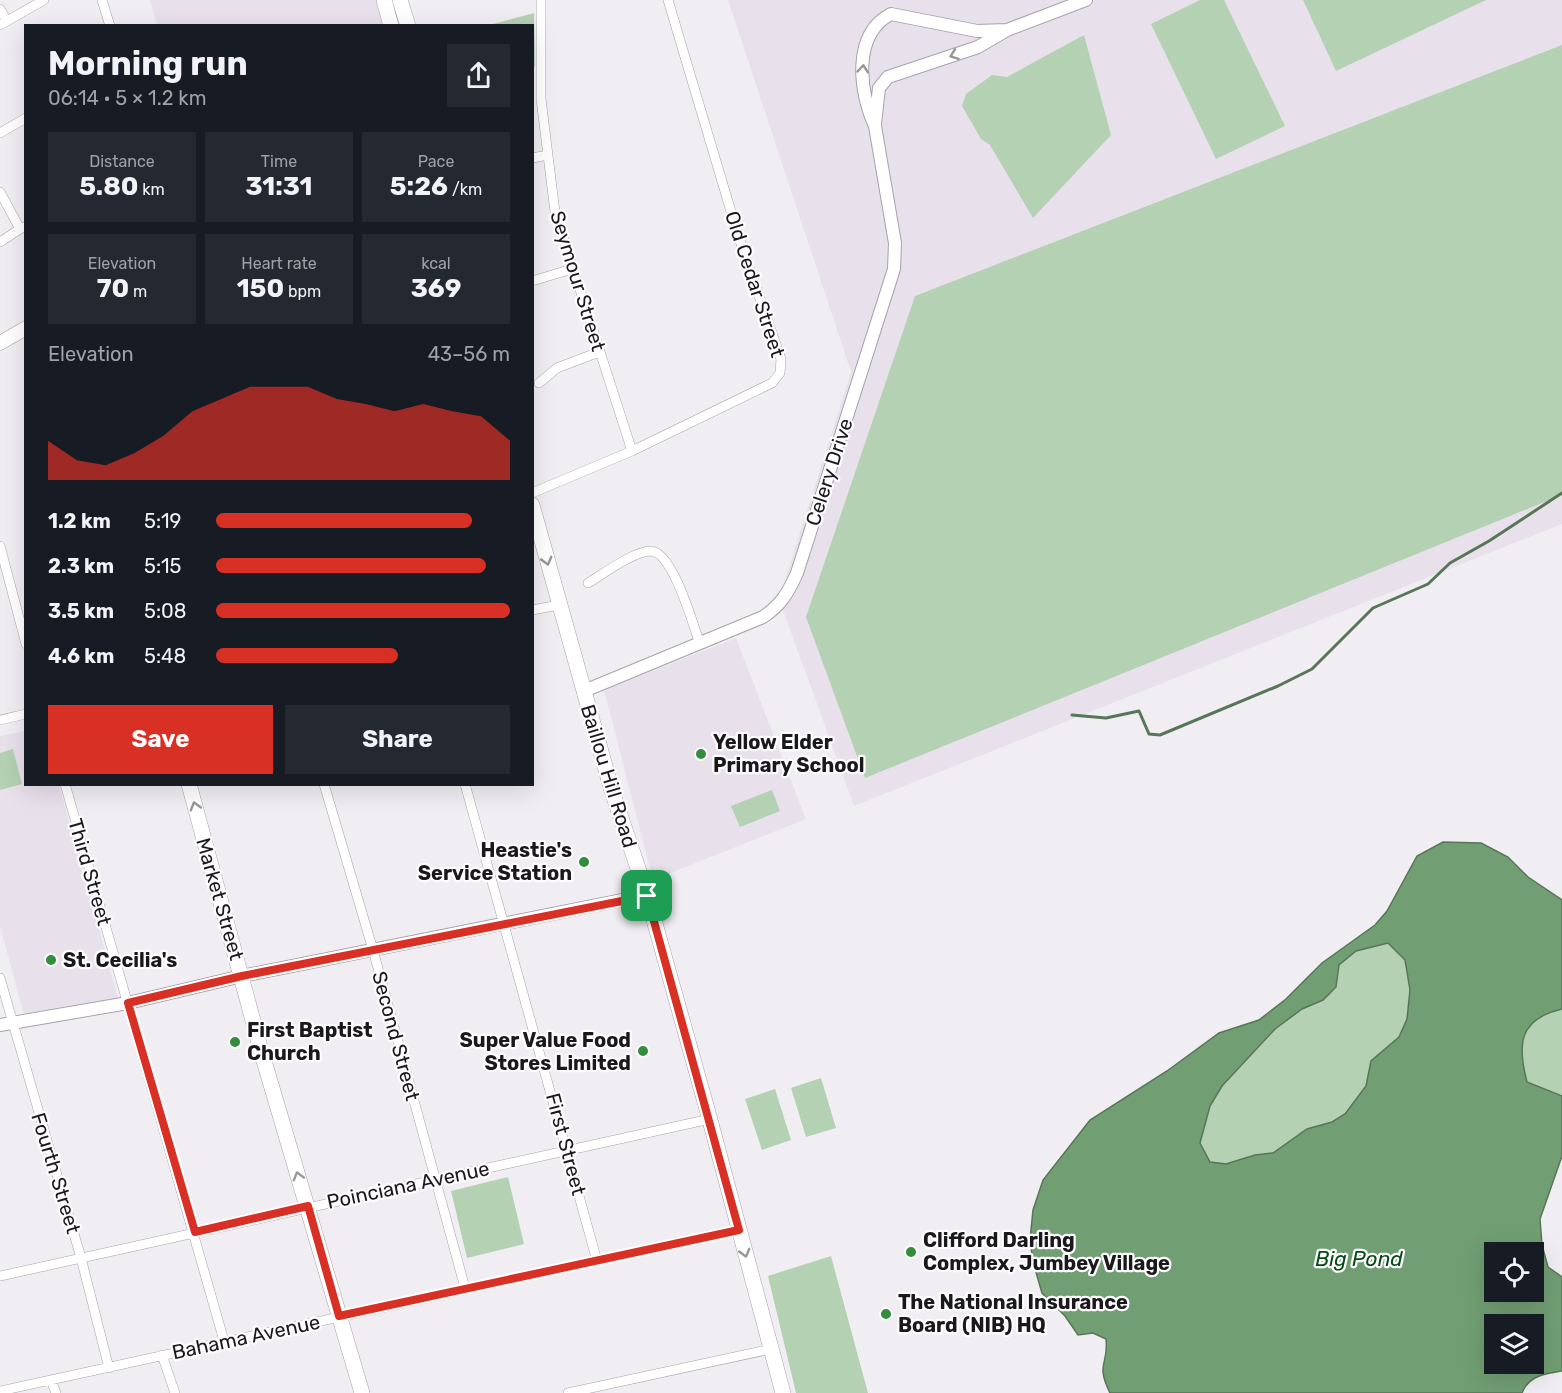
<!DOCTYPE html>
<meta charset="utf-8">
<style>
:root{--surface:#171b24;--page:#242831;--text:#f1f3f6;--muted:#9ea1a6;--accent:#d93025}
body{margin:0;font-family:Rubik,sans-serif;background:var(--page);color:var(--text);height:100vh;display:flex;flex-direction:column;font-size:22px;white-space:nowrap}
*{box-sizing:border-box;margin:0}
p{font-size:20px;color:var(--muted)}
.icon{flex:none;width:33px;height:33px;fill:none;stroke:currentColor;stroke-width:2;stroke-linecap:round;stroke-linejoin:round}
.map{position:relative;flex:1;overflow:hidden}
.details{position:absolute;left:24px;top:24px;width:510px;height:762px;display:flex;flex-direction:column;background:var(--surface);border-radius:0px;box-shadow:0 6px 24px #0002}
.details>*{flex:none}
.controls{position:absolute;left:1484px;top:1242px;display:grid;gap:12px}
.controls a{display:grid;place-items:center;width:60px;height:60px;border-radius:0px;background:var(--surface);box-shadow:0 6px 24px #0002;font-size:30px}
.pin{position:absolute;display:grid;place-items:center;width:51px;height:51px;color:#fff;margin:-26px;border-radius:12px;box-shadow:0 3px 9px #0006}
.round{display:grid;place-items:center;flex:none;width:63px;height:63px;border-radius:0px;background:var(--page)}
.summary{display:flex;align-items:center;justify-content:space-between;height:102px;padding:0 24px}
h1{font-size:33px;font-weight:700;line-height:45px}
.figures{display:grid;grid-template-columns:repeat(3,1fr);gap:9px;height:102px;padding:6px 24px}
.figures div{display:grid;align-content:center;border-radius:0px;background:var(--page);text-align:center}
.figures b{font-size:26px;font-weight:700}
.figures small{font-size:16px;font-weight:400}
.figures p{font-size:16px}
.chart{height:168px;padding:12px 24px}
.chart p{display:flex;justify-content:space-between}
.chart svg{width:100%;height:108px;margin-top:6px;fill:var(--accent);opacity:.7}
.action{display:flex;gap:12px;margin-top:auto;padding:12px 24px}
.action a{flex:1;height:69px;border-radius:0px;background:var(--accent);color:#fff;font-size:24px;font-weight:700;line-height:69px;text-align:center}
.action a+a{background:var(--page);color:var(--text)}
ul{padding:0 24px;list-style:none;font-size:20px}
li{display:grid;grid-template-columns:96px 72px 1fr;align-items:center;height:45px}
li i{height:15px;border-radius:8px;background:var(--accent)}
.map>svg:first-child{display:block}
</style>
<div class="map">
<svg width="1562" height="1393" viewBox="0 0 1562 1393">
<rect width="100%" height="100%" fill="#f1eef3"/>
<!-- built -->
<path fill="#e8e0eb" d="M 150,0 L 376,0 L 384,25 L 157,25 Z
M 728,0 L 1562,0 L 1562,524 L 854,806 L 779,599 L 851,372 Z
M 736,638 L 806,819 L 653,880 L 604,690 Z
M 25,731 L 26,784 L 59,785 L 118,998 L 24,1015 L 0,926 L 0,736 Z"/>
<!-- green -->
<path fill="#b4d1b4" d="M 1200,0 L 1224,0 L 1285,126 L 1216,159 L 1151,24 Z
M 1303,0 L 1486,0 L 1336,71 Z
M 534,13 L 535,66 L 533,67 L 532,26 L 489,25 Z
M 1084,35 L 1111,135 L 1033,218 L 990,145 L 981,139 L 962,106 L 966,94 L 992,75 L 1007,77 Z
M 1562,45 L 1562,495 L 865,778 L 806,617 L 915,296 Z
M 13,749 L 22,784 L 0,790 L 0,753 Z
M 772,790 L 780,811 L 740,827 L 731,806 Z
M 1388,942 L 1405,960 L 1410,990 L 1407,1019 L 1399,1037 L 1371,1061 L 1366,1086 L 1345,1114 L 1332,1122 L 1307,1129 L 1273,1153 L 1255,1155 L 1226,1164 L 1210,1162 L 1200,1143 L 1210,1106 L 1222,1086 L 1275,1029 L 1302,1009 L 1323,1000 L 1336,987 L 1339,965 L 1356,951 Z
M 1562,1009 L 1562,1096 L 1527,1082 C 1517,1044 1518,1019 1562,1009 Z
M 821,1078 L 836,1128 L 806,1137 L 791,1088 Z
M 775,1089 L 791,1140 L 762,1150 L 745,1099 Z
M 508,1177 L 524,1244 L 467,1258 L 451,1191 Z
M 831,1256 L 835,1271 L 868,1393 L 796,1393 L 768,1276 Z"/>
<!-- water -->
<path fill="#719e73" stroke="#577658" stroke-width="1.5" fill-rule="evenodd" d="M 1443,842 L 1481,843 L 1508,857 L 1528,877 L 1562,900 L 1562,1009 C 1519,1019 1517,1044 1527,1082 L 1562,1096 L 1562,1156 L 1540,1219 L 1542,1245 L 1548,1267 L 1562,1277 L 1562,1371 C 1545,1374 1529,1375 1522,1393 L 1110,1393 C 1095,1362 1109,1366 1106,1339 L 1093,1333 L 1078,1335 L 1065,1316 L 1042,1293 L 1033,1262 L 1030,1240 L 1033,1210 L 1043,1180 L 1090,1120 L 1167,1071 L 1219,1033 L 1259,1020 L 1286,999 L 1322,963 L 1375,925 L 1387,911 L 1417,856 ZM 1388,943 L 1405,960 L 1410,990 L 1407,1019 L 1399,1037 L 1371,1061 L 1366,1086 L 1345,1114 L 1332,1122 L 1307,1129 L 1273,1153 L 1255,1155 L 1226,1164 L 1210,1162 L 1200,1143 L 1210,1106 L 1222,1086 L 1275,1029 L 1302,1009 L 1323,1000 L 1336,987 L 1339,965 L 1356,951 ZM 1494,1252 L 1533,1252 L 1533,1292 L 1494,1292 ZM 1494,1324 L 1533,1324 L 1533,1364 L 1494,1364 Z"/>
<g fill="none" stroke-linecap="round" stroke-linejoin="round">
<!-- stream -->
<path stroke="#577658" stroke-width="3" d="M 1072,715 L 1106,718 L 1139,711 L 1149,734 L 1160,735 L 1278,686 L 1312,669 L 1373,608 L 1428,584 L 1450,563 L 1489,541 L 1562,493"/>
<!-- minor casing -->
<g stroke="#a7a3a8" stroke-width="10">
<path id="minor" d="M 102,0 L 110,26
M 541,0 L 541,99 L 555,212 L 632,451
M 0,9 L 7,21
M 0,25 L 44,0
M 0,133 L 26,118
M 532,158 L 548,155
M 0,192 L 20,229
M 0,242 L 23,227
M 532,281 L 572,269
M 539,383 L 557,368 L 599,352
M 532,493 L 632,451 L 772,383 L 780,373 L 781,359 L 738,235 L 668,0
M 0,546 L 26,644
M 588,583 C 603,574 634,551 651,551 C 673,552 693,625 700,644
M 532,610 L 559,605
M 0,720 L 26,714
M 65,784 L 224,1341
M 324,784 L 373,950 L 465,1288
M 465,784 L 597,1261
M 0,978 L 81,1258 L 109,1368
M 0,1276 L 710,1119
M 162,1355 L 175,1393
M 51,1380 L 56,1393
M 0,1391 L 739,1230
M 568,1393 L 771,1349"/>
</g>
<!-- tertiary casing -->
<g stroke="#a7a3a8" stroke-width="14">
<path id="tertiary" d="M 875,124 L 879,88 L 888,77 L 978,47 L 1007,30 L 1086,0
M 584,691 L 763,617 C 781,605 788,593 797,573 L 894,269 L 895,243 L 875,126 C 859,92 852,34 891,14 L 977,31 L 1007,30
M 0,1025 L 128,1003 L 242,976 L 647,895"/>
</g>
<!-- secondary casing -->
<g stroke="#a7a3a8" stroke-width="15">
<path id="secondary" d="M 0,343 L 26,328"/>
</g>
<!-- primary casing -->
<g stroke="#a7a3a8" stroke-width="16">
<path id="primary" d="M 384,0 L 391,26
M 400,0 L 408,26
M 532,505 L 612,791 L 647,895 L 707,1109 L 783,1393
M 189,784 L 262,1054 L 362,1393"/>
</g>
<!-- minor -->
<use href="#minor" stroke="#fff" stroke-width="9"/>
<!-- tertiary -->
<use href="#tertiary" stroke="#fff" stroke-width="12"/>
<!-- secondary -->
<use href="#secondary" stroke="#fff" stroke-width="14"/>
<!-- primary -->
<use href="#primary" stroke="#fff" stroke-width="15"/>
</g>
<!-- one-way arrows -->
<defs><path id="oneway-chevron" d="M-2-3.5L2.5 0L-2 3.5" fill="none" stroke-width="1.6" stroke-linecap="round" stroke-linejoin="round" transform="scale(1.5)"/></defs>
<g stroke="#989798">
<use href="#oneway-chevron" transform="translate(954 55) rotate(160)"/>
<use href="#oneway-chevron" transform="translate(863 69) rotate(-85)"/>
<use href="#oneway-chevron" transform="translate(547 561) rotate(75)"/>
<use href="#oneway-chevron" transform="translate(195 806) rotate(-106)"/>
<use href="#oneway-chevron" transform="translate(298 1176) rotate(-106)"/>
<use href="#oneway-chevron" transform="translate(745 1253) rotate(75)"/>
</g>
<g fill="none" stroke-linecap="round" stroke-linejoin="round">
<!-- route casing -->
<g stroke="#fff" stroke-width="12">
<path id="route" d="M 647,896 L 739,1230 L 339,1316 L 308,1206 L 195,1232 L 128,1003 L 242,976 Z"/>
</g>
<!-- route -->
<use href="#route" stroke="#d93025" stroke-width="8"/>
</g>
<!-- markers -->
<g fill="#328d3d" stroke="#fefcff" stroke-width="2">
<circle cx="701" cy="754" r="6"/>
<circle cx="584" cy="862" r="6"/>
<circle cx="51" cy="960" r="6"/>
<circle cx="235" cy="1042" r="6"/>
<circle cx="643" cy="1051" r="6"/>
<circle cx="911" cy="1252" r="6"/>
<circle cx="886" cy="1314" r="6"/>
</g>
<g text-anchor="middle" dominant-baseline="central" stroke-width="4.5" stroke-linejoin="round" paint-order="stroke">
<!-- street labels -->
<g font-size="20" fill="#19181a" stroke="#fefcff">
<text transform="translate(578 281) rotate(73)">Seymour Street</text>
<text transform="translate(755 284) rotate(72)">Old Cedar Street</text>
<text transform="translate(829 472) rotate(-72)">Celery Drive</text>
<text transform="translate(609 776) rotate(73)">Baillou Hill Road</text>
<text transform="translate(90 872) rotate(74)">Third Street</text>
<text transform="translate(220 899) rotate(74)">Market Street</text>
<text transform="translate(396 1036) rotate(75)">Second Street</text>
<text transform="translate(566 1144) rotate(75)">First Street</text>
<text transform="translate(56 1173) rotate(73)">Fourth Street</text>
<text transform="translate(408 1185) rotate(-12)">Poinciana Avenue</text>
<text transform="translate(246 1337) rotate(-12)">Bahama Avenue</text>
</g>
<!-- poi labels -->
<g font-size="20" font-weight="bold" fill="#19181a" stroke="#fefcff" text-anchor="start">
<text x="713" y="742">Yellow Elder<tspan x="713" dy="23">Primary School</tspan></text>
<text x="572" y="850" text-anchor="end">Heastie's<tspan x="572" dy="23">Service Station</tspan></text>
<text x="63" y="960">St. Cecilia's</text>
<text x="247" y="1030">First Baptist<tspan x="247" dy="23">Church</tspan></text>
<text x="631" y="1040" text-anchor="end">Super Value Food<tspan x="631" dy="23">Stores Limited</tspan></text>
<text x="923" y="1240">Clifford Darling<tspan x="923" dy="23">Complex, Jumbey Village</tspan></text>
<text x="898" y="1302">The National Insurance<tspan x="898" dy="23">Board (NIB) HQ</tspan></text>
</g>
<!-- water labels -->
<g font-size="21" font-style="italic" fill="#034b13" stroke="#fefcff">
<text x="1359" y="1258">Big Pond</text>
</g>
</g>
</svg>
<div class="controls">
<a><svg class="icon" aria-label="locate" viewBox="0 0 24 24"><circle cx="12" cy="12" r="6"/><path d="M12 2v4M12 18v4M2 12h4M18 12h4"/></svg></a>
<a><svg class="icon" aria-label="layers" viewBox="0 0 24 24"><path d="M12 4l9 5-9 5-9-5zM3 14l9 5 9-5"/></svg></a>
</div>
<div class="pin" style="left:647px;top:896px;background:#1e9e55"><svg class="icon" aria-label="arrive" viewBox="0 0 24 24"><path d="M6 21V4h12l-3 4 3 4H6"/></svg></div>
<section class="details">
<div class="summary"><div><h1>Morning run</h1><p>06:14 · 5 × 1.2 km</p></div><a class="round"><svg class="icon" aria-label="share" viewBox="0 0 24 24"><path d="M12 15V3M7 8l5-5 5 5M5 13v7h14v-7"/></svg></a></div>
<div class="figures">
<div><p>Distance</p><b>5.80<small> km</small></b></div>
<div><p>Time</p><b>31:31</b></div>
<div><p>Pace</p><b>5:26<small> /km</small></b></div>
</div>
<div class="figures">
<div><p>Elevation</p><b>70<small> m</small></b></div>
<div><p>Heart rate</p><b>150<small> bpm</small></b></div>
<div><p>kcal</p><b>369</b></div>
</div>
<div class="chart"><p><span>Elevation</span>43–56 m</p>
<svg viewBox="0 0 160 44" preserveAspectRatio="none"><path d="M0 44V28L10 36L20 38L30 33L40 26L50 16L60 11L70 6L80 6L90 6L100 11L110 13L120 16L130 13L140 16L150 18L160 28V44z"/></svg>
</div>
<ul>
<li><b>1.2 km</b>5:19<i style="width:87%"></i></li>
<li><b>2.3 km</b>5:15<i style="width:92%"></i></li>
<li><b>3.5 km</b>5:08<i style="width:100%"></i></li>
<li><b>4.6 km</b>5:48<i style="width:62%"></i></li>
</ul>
<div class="action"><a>Save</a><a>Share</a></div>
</section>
</div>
